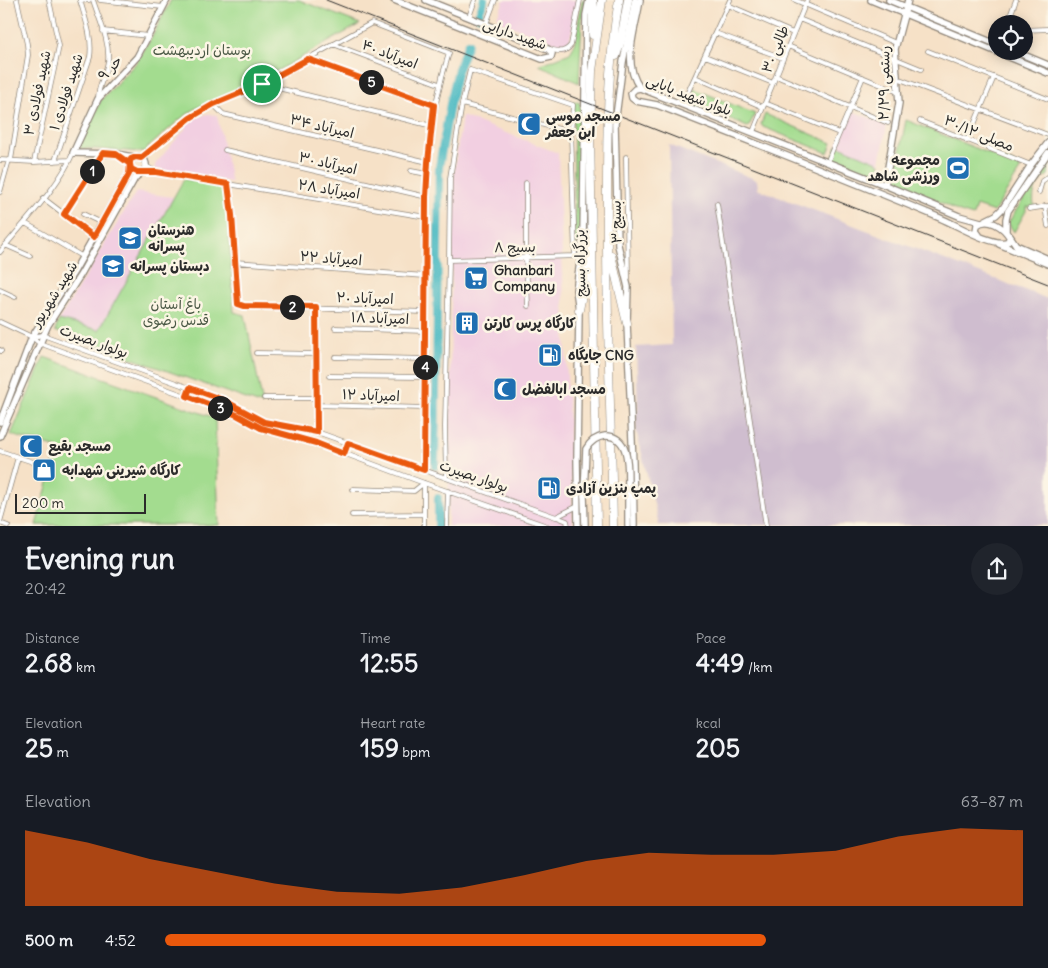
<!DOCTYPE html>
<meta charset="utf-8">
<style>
:root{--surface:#171b24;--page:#20242c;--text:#f1f3f6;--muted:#9ea1a6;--accent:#ea580c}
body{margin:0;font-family:Delius,"Playpen Sans Arabic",sans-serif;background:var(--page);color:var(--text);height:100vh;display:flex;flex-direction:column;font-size:19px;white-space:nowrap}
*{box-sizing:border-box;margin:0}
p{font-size:16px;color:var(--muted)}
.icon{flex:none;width:28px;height:28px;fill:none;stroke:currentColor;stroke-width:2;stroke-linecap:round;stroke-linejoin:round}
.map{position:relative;height:526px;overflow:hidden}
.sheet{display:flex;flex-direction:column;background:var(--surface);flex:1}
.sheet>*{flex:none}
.controls{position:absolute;left:988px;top:15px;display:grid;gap:10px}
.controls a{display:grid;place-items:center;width:45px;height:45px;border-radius:50%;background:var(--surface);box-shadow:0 2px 12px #0003;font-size:25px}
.scale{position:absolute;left:15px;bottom:12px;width:131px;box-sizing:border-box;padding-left:5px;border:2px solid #2b2b2b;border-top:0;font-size:14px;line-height:18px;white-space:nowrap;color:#2b2b2b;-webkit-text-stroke:4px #fcf5e5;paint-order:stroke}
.pin{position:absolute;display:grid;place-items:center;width:42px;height:42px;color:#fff;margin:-21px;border:2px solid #fff;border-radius:50%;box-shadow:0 1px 5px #0007}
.km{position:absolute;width:25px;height:25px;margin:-12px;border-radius:50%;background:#222;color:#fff;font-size:14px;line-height:25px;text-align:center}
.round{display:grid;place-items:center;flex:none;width:52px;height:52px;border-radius:26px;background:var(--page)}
.headline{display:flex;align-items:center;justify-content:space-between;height:85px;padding:0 25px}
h1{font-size:28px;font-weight:700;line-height:38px}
.figures{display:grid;grid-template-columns:repeat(3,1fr);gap:8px;height:85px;padding:5px 25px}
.figures div{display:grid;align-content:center}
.figures b{font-size:25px;font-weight:700}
.figures small{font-size:14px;font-weight:400}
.figures p{font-size:14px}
.chart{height:140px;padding:10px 25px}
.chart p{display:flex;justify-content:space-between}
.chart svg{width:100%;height:90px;margin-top:5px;fill:var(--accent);opacity:.7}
ul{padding:0 25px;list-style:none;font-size:16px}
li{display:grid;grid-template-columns:80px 60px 1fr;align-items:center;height:38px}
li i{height:12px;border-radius:6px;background:var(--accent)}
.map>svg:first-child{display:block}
</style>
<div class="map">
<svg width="1048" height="526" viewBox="0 0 1048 526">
<rect width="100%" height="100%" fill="#fcf5e5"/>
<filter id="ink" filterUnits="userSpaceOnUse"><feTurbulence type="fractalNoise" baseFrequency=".02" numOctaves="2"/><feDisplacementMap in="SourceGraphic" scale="10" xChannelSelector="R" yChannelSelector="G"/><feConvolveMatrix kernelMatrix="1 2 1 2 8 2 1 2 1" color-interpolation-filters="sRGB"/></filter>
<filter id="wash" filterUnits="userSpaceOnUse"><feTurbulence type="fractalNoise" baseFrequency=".0096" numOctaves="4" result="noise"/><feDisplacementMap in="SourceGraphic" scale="20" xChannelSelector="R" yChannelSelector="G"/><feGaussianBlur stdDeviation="1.12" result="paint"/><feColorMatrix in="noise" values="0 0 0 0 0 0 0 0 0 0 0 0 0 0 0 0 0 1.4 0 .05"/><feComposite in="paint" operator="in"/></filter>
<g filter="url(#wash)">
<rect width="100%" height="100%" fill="#f6e1c7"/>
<!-- built -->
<path fill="#f2cfe1" d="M 504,0 L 578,0 L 569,44 L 565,47 L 499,21 L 497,17 Z
M 852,111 L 887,125 L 880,163 L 837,145 Z
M 207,114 L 217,115 L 231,182 L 191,176 L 190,174 L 156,169 L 154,168 L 156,163 L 186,128 L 185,125 L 195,118 Z
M 462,116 L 558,153 L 573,525 L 448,526 L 453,180 Z
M 136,192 L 173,197 L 99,330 L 59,320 Z"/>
<!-- industrial -->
<path fill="#cfbdcf" d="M 669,145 L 757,180 L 758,189 L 1048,299 L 1048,525 L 659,525 L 636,429 L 636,416 L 638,409 L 636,347 L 672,345 Z"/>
<!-- green -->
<path fill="#a3dc8f" stroke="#67845d" d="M 171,0 L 299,0 L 360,24 L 268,76 L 196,108 L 179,120 L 143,152 L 80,148 L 80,144 L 101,100 L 136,63 L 152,37 Z
M 582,0 L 585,0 L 582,18 L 579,83 L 539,65 L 570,53 L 574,46 Z
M 695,89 L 755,114 L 749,126 L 747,127 L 714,111 C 706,111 694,108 690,101 Z
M 575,101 L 580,103 L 581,239 L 575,247 L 573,104 Z
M 765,114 L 832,143 L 828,153 L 763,127 L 761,124 Z
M 906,120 L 1020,166 L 1020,170 L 994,212 L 976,206 L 973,216 L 957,211 L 947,205 L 896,184 L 894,174 L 898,175 L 896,170 Z
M 837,145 L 880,163 L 878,171 L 871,175 L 832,159 Z
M 1048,161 L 1048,175 C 1036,182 1032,192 1034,206 L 1026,207 L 1026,211 L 1014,232 L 1008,223 Z
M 184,179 L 226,188 L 234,312 L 245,315 L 263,405 L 55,331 L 59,320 L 99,330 Z
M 44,357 L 215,418 L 219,525 L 36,525 L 58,448 L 11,435 Z"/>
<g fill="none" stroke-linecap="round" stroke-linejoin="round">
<!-- river -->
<path stroke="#4ab9c2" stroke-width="8" d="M 478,16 L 484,0
M 435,466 L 439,167 L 450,104 L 458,69 L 468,43
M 438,526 L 438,498"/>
</g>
</g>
<g filter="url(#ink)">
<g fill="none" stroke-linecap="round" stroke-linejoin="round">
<!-- street casing -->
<g stroke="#908679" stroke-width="5.5">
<path id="street" d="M 93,0 C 99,19 110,41 108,61 C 106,75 98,84 98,99
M 100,0 L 163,7
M 795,0 L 896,43
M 80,1 L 89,0
M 728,5 L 793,33
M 469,17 L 475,0
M 799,19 L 921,69
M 486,24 L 495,0
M 1007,24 L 1016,0
M 1024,30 L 1048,29
M 103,31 L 148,36
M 715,33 L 783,58
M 333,44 L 439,84
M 788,46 L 898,92
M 550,49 C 559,52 565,53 571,45 L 580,0
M 928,51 L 1048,99
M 705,56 L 773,83
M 308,59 L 434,105
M 776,76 L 888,123
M 695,77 L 763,107
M 897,78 L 1048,135
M 262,84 L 432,126
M 765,103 L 839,133
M 462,104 L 571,132
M 214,105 L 223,114 L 428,162
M 682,105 L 730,0
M 920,121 L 1031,165
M 753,132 L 807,0
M 967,141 L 994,77
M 225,150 L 427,197
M 626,157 L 628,278
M 141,158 L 190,118 L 214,105 L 262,84 L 372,23 L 449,53 C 426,123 426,189 425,261 C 424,331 424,400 424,470
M 829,158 L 863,77
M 0,160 L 34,162 L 69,160
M 11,160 L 28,55 L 27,44 L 17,0
M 55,161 L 90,57 C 93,38 85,18 80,0
M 34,162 L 59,46 L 49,0
M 146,166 L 156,172
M 411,171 L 427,174
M 142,172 L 156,172 L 426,217
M 526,183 L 526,259 L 528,306
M 228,184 L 233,215 L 238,305 L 244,306 L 425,312
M 0,192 L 9,160
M 1039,192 L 1042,181 L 1048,177
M 43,198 L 94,237
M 717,204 L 766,526
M 1045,206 L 1048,226
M 1029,209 L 1048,206
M 64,214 L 103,153
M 83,214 L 102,223
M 25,223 L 83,257
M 5,245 L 30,256
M 0,252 C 24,222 58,188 73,153
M 449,260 L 576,256
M 235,262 L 425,276
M 0,290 L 15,297
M 316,307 L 317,432
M 0,322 L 32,337 L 39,343 L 219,408 L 261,428 L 316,443 L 424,483 L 547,526
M 335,328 L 425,331
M 32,337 L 43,335 L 223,400 L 264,422 L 317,432 L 556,517 L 578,506
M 0,350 L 1,351
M 256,353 L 316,354
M 335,357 L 424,359
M 329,376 L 425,377
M 264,398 L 317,398
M 317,405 L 424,408
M 0,451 L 48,467
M 446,477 L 445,427 L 449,260 L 450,178 L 462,104 L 470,70 L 573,105 L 571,132 L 575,256
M 353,489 L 414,491 L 424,483
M 352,515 L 424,514
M 557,517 L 567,521 L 568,526
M 0,522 L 18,457
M 0,523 L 8,526
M 424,526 L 424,483
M 447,526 L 448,491"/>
</g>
<!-- secondary casing -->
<g stroke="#908679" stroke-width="8">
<path id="secondary" d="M 394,0 L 542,59 L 551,57 L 552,53 L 548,49 L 426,0
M 871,0 L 1048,73
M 889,0 L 996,44
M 1014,51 L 1048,65
M 640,88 C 621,62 636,29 640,0
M 133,157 L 116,154 L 73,153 L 98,99 L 137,57 L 167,0
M130 165a8 8 0 1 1 16 0a8 8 0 1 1-16 0Z
M 885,185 L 899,103 L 895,49 L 908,0
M 984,221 L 996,215 L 1003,208 L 1031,165 L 1048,143
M 1006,232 L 1006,219 L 1008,211 L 1048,153
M 979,235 L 976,231 L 977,225 C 988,216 1004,227 1010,238 L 1007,242 C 991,246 957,225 940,218 C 847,179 752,142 657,105 L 636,101 L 632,98 L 631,93 L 635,89 L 640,88 L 885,185 L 959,216 L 981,222
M 1010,236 L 1016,245 L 1048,259
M 999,244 L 1048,264
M 0,422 L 32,337 L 75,270 L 129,174 L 130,166
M 0,436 L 48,325 L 81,274 L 135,178 L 142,172
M 628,492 L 628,526
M 584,495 L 585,526
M 578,526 L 577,459 L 579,310 L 576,290 L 583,240 L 586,15 L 589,0
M 634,526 L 633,464 L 627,323 L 628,287 L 618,245 L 615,124 L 623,62 L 635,0"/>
</g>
<!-- highway casing -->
<g stroke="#908679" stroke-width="9">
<path id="highway" d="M 593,35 L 593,0
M 616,56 L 621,40 L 628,0
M 611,255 L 627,323
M 579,310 L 589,258
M 597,526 L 590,134 L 592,71 L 602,0
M 613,526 C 611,417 606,308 607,200 C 607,133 607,66 619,0"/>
</g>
<!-- street -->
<use href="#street" stroke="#fff" stroke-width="4"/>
<!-- secondary -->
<use href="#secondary" stroke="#fff" stroke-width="5.5"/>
<!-- highway -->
<use href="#highway" stroke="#fff" stroke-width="8"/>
<!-- rail -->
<path stroke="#2b2b2b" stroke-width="1" d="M 326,0 L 1048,284"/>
<!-- secondary-bridge casing -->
<g stroke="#908679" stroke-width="8" stroke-linecap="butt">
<path id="secondary-bridge" d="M 584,495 L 586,449 C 590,442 596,437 605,436 C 633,435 627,474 628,492"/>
</g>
<!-- secondary-bridge -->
<use href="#secondary-bridge" stroke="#fff" stroke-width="5.5"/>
</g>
</g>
<g fill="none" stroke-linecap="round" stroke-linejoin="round" filter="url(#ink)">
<!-- route casing -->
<g stroke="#fff" stroke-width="10">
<path id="route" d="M 262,84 L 214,104 L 190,118 L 141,158 L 136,157 L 131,159 C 129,163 130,169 129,174 L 94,237 L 64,214 L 103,153 L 116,154 L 130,164 L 131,169 L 137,172 L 156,172 L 228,184 L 232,215 L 238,304 L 244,306 L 316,307 L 317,432 L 264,422 L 223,400 L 190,388 L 187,396 L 237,415 L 261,428 L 316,443 L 344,454 L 348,443 L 424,470 L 426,197 L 428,162 L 434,105 L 308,59 L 262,84"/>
</g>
<!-- route -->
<use href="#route" stroke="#ea580c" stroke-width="6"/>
</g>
<!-- icons -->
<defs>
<g id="mosque-square" transform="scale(1.25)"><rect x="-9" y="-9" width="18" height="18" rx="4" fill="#1f6fb2" stroke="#fcf5e5"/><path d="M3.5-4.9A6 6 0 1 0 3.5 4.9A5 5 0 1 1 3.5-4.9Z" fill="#fff"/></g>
<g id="stadium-square" transform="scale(1.25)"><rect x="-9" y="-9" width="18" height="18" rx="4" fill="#1f6fb2" stroke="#fcf5e5"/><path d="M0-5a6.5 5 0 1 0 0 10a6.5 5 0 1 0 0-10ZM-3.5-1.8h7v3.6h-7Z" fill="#fff"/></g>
<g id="school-square" transform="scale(1.25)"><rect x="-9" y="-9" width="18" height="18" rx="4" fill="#1f6fb2" stroke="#fcf5e5"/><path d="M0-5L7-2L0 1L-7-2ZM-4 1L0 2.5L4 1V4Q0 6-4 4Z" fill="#fff"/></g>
<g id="supermarket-square" transform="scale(1.25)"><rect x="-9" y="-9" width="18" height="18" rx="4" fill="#1f6fb2" stroke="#fcf5e5"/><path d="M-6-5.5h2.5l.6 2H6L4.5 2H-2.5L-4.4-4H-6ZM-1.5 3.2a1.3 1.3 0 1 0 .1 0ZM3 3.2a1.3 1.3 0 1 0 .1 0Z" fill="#fff"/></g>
<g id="building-square" transform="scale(1.25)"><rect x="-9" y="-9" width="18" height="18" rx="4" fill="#1f6fb2" stroke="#fcf5e5"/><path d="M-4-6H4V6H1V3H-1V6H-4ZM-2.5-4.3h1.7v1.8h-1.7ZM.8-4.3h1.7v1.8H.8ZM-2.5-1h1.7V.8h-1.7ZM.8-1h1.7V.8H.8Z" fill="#fff"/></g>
<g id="fuel-square" transform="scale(1.25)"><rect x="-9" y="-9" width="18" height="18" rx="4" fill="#1f6fb2" stroke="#fcf5e5"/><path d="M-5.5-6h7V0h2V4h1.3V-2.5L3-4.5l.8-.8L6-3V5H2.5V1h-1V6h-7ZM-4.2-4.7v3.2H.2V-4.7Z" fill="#fff"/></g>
<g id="shop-square" transform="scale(1.25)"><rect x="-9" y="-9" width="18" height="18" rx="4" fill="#1f6fb2" stroke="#fcf5e5"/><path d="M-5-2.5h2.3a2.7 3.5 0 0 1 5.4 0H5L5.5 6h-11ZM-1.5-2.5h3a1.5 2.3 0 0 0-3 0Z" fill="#fff"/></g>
</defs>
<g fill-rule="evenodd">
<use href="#mosque-square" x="529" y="124"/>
<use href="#stadium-square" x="958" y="168"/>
<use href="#school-square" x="130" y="238"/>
<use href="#school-square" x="113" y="266"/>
<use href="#supermarket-square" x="476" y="278"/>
<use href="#building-square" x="467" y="323"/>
<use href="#fuel-square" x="550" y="355"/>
<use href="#mosque-square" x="505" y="389"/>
<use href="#mosque-square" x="31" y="446"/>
<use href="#shop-square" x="44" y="470"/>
<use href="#fuel-square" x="549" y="488"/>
</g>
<g text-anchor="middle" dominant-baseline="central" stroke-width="5" stroke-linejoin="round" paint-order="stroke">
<!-- street labels -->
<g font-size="14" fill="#2b2b2b" stroke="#fcf5e5">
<text transform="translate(515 34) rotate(20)">شهید دارایی</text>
<text transform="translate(775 49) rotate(-68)">طالبی ۳۰</text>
<text transform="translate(390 54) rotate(21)">امیرآباد ۴۰</text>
<text transform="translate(110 68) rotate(-47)">حر ۹</text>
<text transform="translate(884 83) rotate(-89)">رستمی ۲/۲۹</text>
<text transform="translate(66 92) rotate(-72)">شهید فولادی ۱</text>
<text transform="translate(37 93) rotate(-78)">شهید فولادی ۳</text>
<text transform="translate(689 95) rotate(21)">بلوار شهید بابایی</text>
<text transform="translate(322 126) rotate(13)">امیرآباد ۳۴</text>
<text transform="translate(979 133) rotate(22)">مصلی ۳۰/۱۲</text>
<text transform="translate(328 163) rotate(13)">امیرآباد ۳۰</text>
<text transform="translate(329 189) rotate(9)">امیرآباد ۲۸</text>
<text transform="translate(616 222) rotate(-91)">بسیج ۳</text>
<text transform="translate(515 247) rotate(-1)">بسیج ۸</text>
<text transform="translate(331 258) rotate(4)">امیرآباد ۲۲</text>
<text transform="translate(580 263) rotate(-91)">بزرگراه بسیج</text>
<text transform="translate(54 294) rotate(-58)">شهید شهریور</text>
<text transform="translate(365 298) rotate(2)">امیرآباد ۲۰</text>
<text transform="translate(380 318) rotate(2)">امیرآباد ۱۸</text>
<text transform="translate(94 341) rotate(20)">بولوار بصیرت</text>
<text transform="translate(371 395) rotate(2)">امیرآباد ۱۲</text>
<text transform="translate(474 476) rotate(19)">بولوار بصیرت</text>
</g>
<!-- park labels -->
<g font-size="14" fill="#495744" stroke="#fcf5e5">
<text x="202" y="50">بوستان اردیبهشت</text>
<text x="176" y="304">باغ آستان<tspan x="176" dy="16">قدس رضوی</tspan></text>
</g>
<!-- poi labels -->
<g font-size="14" font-weight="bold" fill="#2b2b2b" stroke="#fcf5e5" text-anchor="start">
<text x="546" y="116">مسجد موسی<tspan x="546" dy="16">ابن جعفر</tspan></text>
<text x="940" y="160" text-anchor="end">مجموعه<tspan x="940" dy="16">ورزشی شاهد</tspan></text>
<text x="148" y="230">هنرستان<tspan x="148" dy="16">پسرانه</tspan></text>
<text x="130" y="266">دبستان پسرانه</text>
<text x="494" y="270">Ghanbari<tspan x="494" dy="16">Company</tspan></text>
<text x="484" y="323">کارگاه پرس کارتن</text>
<text x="568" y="355">جایگاه CNG</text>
<text x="522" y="389">مسجد ابالفضل</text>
<text x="48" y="446">مسجد بقیع</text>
<text x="62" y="470">کارگاه شیرینی شهدابه</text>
<text x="566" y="488">پمپ بنزین آزادی</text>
</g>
</g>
</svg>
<div class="controls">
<a><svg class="icon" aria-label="locate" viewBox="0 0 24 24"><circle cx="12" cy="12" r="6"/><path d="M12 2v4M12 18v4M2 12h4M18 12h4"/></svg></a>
</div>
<div class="scale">200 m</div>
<div class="pin" style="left:262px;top:84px;background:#1e9e55"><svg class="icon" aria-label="arrive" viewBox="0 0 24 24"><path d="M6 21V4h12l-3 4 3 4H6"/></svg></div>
<b class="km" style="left:92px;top:171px">1</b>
<b class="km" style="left:292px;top:307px">2</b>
<b class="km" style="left:220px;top:408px">3</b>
<b class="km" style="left:425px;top:367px">4</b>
<b class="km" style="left:371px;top:82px">5</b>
</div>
<section class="sheet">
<div class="headline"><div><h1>Evening run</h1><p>20:42</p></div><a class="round"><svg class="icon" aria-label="share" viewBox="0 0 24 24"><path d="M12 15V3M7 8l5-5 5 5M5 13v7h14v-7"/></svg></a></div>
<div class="figures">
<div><p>Distance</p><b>2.68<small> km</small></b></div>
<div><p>Time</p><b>12:55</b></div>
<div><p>Pace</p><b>4:49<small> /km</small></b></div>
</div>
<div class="figures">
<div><p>Elevation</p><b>25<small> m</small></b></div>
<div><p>Heart rate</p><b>159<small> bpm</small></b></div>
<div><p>kcal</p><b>205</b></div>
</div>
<div class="chart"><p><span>Elevation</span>63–87 m</p>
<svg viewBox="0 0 160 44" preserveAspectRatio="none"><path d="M0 44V7L10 13L20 21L30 27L40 33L50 37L60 38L70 35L80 29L90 22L100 18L110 19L120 19L130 17L140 10L150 6L160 7V44z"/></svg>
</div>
<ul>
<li><b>500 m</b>4:52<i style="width:70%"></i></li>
</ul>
</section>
